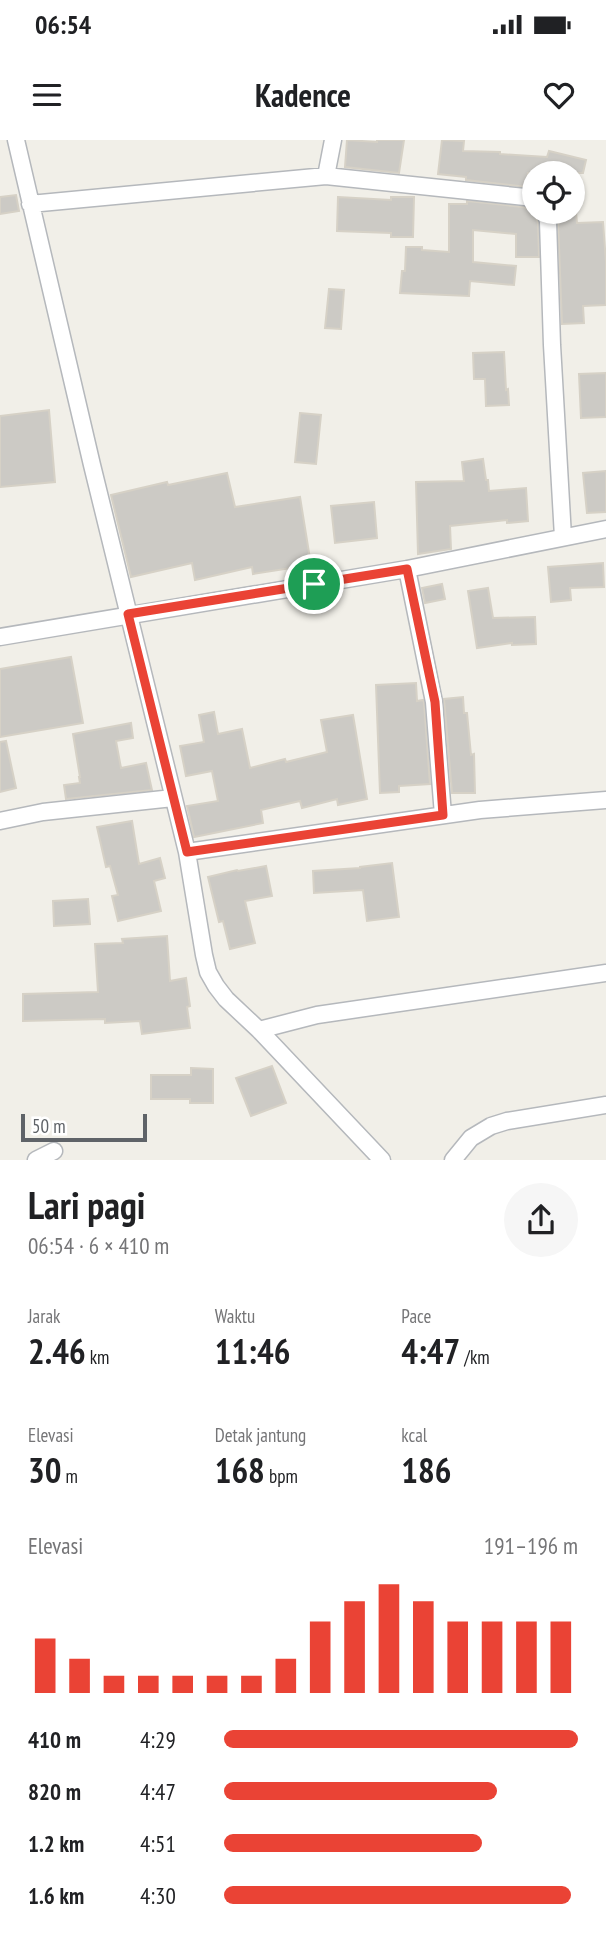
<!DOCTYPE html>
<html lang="id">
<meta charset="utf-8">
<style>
:root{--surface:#fff;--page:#f6f6f6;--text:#202124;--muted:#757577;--accent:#ea4335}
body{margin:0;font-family:"PT Sans Narrow",sans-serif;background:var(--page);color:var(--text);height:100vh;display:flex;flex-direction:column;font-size:26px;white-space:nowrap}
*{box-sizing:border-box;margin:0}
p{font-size:23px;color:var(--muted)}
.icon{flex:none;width:38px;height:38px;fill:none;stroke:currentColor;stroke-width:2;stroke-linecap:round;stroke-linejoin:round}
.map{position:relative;height:1020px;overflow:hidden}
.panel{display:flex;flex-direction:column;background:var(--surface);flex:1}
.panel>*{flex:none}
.buttons{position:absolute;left:522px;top:21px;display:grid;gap:14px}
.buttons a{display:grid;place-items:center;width:63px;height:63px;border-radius:50%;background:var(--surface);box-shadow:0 2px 5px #0004;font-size:35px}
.scale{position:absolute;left:21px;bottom:18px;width:126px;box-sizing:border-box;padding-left:7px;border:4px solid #5f6368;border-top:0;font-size:19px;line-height:24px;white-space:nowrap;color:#5f6368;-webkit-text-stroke:5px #fff;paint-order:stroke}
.pin{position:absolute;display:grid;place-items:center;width:60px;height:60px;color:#fff;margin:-30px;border:4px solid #fff;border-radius:50%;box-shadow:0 2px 7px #0007}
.round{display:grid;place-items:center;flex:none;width:74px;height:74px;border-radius:37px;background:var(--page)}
.summary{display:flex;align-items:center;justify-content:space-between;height:119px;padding:0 28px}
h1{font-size:38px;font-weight:600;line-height:52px}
.figures{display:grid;grid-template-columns:repeat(3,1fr);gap:10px;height:119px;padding:7px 28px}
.figures div{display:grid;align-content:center}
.figures b{font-size:35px;font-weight:600}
.figures small{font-size:19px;font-weight:400}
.figures p{font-size:19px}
.chart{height:196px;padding:14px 28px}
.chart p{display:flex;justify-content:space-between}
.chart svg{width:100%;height:126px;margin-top:7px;stroke:var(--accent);stroke-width:6}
ul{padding:0 28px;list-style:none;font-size:23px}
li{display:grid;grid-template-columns:112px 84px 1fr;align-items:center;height:52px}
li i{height:18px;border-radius:9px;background:var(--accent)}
.status{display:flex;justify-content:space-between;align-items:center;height:49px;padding:0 35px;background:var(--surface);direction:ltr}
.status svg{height:19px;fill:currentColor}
header{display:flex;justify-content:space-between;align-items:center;height:91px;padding:0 28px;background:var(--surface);font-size:32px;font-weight:600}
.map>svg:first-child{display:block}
</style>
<div class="status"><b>06:54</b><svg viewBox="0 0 49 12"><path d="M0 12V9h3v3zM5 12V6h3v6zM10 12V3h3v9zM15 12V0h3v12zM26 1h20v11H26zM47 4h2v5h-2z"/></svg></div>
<header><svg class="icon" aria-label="menu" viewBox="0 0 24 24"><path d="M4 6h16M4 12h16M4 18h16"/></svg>Kadence<svg class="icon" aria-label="heart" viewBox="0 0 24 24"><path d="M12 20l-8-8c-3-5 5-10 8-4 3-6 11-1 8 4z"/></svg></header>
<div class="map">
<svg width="606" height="1020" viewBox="0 0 606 1020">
<rect width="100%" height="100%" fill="#f1efe8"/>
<!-- building -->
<path fill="#cccac5" stroke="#d6d1c6" stroke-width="2" d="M 347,0 L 377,2 L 377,0 L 404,0 L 399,33 L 345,27 Z
M 442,0 L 464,1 L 463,11 L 500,12 L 500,14 L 547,17 L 549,11 L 586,20 L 583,33 L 528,33 L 527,47 L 466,40 L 466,37 L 438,34 Z
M 16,55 L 19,71 L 0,74 L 0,57 Z
M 338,57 L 391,60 L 391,57 L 414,57 L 413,97 L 391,97 L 391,93 L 337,91 Z
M 467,61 L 523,67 L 534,70 L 538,83 L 539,117 L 516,117 L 516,94 L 473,90 L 473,122 L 516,126 L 514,145 L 470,141 L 469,156 L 400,153 L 402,131 L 405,131 L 406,107 L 422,107 L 422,110 L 449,112 L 449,64 L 467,64 Z
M 556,72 L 576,72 L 577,83 L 603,82 L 606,122 L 606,165 L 583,166 L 584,183 L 562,184 L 558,81 Z
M 329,149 L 344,150 L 341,189 L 325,188 Z
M 504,212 L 506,250 L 508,249 L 509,265 L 486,266 L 485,239 L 474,239 L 473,213 Z
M 606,233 L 606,277 L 581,278 L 579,234 Z
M 49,270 L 55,342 L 0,347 L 0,276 Z
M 300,273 L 321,275 L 316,324 L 295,322 Z
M 483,319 L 486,340 L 488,340 L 489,351 L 526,348 L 528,381 L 507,383 L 507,380 L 450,386 L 451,409 L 418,414 L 416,342 L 464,341 L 462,322 Z
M 606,331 L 606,372 L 587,373 L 583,333 Z
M 227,333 L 235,367 L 300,357 L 311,425 L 253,434 L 252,427 L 195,440 L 192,423 L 131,437 L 111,355 L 167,342 L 168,345 Z
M 374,362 L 377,398 L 335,403 L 331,366 Z
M 603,423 L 604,447 L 570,448 L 571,460 L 551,462 L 548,427 Z
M 442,444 L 445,459 L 425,463 L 422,448 Z
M 488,448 L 493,478 L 535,477 L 536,504 L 512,505 L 512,503 L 477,508 L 468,451 Z
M 71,517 L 83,583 L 0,597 L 0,529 Z
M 416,543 L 417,561 L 423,560 L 424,563 L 430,644 L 399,646 L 399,652 L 380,653 L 376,545 Z
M 463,557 L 464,573 L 467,573 L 471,615 L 474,614 L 475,653 L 452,653 L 444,559 Z
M 214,572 L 218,594 L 242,589 L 250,628 L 285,619 L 286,622 L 327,612 L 321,580 L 353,575 L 367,659 L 338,665 L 337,659 L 302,668 L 300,661 L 261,670 L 263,683 L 194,697 L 187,666 L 218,661 L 212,631 L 186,636 L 180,606 L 204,602 L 199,575 Z
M 131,583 L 133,598 L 116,601 L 121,628 L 146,623 L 152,650 L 66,659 L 64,645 L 80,643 L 79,637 L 80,637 L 73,594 Z
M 6,601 L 16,648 L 0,652 L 0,602 Z
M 132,681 L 139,724 L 160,718 L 165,738 L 154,741 L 161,771 L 118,781 L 112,756 L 118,755 L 110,726 L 106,727 L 97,687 Z
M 392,723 L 399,777 L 367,781 L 363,750 L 314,753 L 313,731 L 360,728 L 360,727 Z
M 266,726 L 272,756 L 245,761 L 255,803 L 230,809 L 223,781 L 219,782 L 208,737 L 237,730 L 238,731 Z
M 88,759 L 90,784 L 54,786 L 53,761 Z
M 167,796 L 170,841 L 186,838 L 190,866 L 187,867 L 190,888 L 142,894 L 140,881 L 105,883 L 105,879 L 23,881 L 23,854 L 98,852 L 95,804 L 123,803 L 122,799 Z
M 272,926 L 286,963 L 251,976 L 236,938 Z
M 191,928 L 213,929 L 213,963 L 190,963 L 190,959 L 151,959 L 151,935 L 191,935 Z"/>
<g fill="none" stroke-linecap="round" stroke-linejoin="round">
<!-- minor casing -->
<g stroke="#b5b8bc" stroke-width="19">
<path id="minor" d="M 16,0 L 92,325 L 187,712 L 204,815 L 208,832 L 216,846 L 226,859 L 259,890 L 382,1020
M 333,0 L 326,36 L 525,57 L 534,60
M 30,64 L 326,36
M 545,72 L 548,81 L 552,205 L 563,397
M 407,429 L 434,562 L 443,675
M 0,497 L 407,429 L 606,389
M 0,681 L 43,672 L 173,658
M 187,712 L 480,670 L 606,660
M 259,890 L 317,875 L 606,833
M 36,1020 L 54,1011
M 453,1020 L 471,998 L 491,986 L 507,981 L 606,965"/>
</g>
<!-- minor -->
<use href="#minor" stroke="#fff" stroke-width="16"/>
</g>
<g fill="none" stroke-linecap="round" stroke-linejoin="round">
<!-- route casing -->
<g stroke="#fff" stroke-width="14">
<path id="route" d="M 407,429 L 435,562 L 443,675 L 187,712 L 128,474 Z"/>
</g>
<!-- route -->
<use href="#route" stroke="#ea4335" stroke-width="9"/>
</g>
</svg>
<div class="buttons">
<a><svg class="icon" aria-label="locate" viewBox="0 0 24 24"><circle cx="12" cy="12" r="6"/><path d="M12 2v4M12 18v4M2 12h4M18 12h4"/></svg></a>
</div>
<div class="scale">50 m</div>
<div class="pin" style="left:314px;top:444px;background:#1e9e55"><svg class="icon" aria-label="arrive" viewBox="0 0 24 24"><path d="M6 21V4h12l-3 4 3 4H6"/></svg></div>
</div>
<section class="panel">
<div class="summary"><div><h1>Lari pagi</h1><p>06:54 · 6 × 410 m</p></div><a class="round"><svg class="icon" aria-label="share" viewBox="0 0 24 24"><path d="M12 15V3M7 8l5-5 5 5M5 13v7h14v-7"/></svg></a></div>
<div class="figures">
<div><p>Jarak</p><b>2.46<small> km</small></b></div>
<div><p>Waktu</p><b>11:46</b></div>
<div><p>Pace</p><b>4:47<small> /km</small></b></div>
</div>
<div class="figures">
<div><p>Elevasi</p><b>30<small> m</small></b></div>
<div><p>Detak jantung</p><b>168<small> bpm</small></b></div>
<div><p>kcal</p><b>186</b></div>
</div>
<div class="chart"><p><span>Elevasi</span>191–196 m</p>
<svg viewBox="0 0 160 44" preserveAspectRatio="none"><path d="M5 44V25M15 44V32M25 44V38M35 44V38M45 44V38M55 44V38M65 44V38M75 44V32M85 44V19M95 44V12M105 44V6M115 44V12M125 44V19M135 44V19M145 44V19M155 44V19"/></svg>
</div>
<ul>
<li><b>410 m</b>4:29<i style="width:100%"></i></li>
<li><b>820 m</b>4:47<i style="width:77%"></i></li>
<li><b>1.2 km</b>4:51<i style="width:73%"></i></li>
<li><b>1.6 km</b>4:30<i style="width:98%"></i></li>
</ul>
</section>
